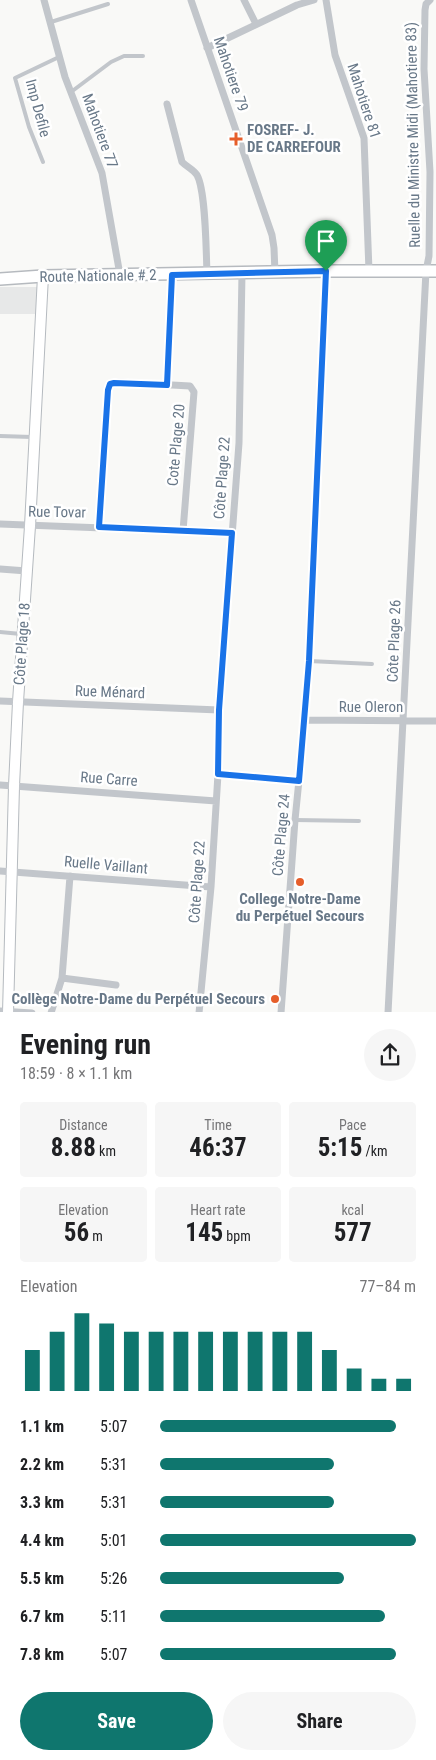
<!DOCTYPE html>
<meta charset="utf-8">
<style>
:root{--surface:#fff;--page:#f6f6f6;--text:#202124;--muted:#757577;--accent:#0f766e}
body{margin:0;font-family:"Roboto Condensed",sans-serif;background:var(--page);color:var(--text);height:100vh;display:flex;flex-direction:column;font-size:19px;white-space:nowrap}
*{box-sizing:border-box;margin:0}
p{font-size:16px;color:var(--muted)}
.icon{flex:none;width:28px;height:28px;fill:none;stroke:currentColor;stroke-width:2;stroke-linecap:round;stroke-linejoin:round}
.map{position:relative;height:1012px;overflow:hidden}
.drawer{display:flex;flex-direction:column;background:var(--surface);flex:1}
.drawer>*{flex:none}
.pin{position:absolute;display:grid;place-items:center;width:42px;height:42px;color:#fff;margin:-51px -21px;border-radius:50% 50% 50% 0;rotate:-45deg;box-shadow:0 0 5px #0007}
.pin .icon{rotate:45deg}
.round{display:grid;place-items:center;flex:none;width:52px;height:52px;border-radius:26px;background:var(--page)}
.headline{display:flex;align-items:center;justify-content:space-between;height:85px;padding:0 20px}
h1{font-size:28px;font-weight:700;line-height:38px}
.figures{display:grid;grid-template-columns:repeat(3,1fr);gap:8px;height:85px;padding:5px 20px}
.figures div{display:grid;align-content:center;border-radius:5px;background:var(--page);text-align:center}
.figures b{font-size:25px;font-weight:700}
.figures small{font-size:14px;font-weight:400}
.figures p{font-size:14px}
.chart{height:140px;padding:10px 20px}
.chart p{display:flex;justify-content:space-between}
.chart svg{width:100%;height:90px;margin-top:5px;stroke:var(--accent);stroke-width:6}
.cta{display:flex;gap:10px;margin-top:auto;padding:10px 20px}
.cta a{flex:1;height:58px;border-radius:30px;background:var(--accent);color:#fff;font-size:20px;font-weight:700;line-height:58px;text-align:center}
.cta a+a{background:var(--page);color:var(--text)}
ul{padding:0 20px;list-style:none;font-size:16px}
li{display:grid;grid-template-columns:80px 60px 1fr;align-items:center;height:38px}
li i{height:12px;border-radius:6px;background:var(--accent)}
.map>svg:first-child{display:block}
</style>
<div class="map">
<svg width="436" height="1013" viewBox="0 0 436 1013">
<rect width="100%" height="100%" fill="#f9f9f7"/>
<!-- built -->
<path fill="#e7e8e8" d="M 0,287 L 39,287 L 37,314 L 0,314 Z"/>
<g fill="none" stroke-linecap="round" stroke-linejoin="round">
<!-- secondary casing -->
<g stroke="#b5babf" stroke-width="12">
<path id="secondary" d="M 8,1013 L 14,786 L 18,702 L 30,526 L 43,276"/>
</g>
<!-- primary casing -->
<g stroke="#b6babf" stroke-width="14">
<path id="primary" d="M 0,279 L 43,276 L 326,271 L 436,271"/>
</g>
<!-- lane -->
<path stroke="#c2c6cb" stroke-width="4" d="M 51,22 L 108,4
M 71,92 L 111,62 L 124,56 L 143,56
M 43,162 L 29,127 L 15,78 L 59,57
M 0,436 L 32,437
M 0,632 L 21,634
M 309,661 L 372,664
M 295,820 L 359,821"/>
<!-- street -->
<path stroke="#c2c6cb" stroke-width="7" d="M 44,0 L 65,77 L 102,173 L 120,275
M 191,0 L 272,235 L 274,248 L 275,273
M 244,0 L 256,24
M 326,0 L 335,55 L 364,138 L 369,271
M 207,48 L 297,5 L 314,0
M 167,104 L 182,162 C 187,167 193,169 197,175 C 206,191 206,252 207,273
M 167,385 L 172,275
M 0,524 L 232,533
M 99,527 L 108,390 L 111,384 L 118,382 L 190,386 L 194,392 L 183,531
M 0,569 L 27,571
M 0,701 L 219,710
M 305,720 L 436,721
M 218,774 L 299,781
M 0,785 L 216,801
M 0,871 L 211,887
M 62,978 L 116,985
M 0,1011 L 32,1013
M 51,1013 L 62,978 L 70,876
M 199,1013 L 211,887 L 218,774 L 219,710 L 239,443 L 242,273
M 281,1013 L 295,820 L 305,720 L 309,661 L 326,271
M 388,1013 L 426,271 L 429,256 L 430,172 L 424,69 L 425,10 L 426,4 L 430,0"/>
<!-- secondary -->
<use href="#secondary" stroke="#fff" stroke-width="10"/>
<!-- primary -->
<use href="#primary" stroke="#fff" stroke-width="11"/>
</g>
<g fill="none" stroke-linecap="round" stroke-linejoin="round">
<!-- route casing -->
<g stroke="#fff" stroke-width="10">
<path id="route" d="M 326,271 L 309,661 L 299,781 L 218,774 L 219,710 L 232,533 L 99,527 L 108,390 L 110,384 L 114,383 L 167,385 L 172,275 Z"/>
</g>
<!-- route -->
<use href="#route" stroke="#1a73e8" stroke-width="6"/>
</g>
<!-- markers -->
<g fill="#e65e2a" stroke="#fff" stroke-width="2">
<path d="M233.5 131.5h5v5h5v5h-5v5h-5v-5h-5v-5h5z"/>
<circle cx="300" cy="882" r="5"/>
<circle cx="275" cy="999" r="5"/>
</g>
<g text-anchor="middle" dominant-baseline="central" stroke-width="5" stroke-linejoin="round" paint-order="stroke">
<!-- street labels -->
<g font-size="15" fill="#687888" stroke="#fff">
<text transform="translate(231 74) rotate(71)">Mahotiere 79</text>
<text transform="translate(364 101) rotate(72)">Mahotiere 81</text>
<text transform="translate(38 108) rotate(75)">Imp Defile</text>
<text transform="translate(100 131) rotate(70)">Mahotiere 77</text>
<text transform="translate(413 135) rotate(-91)">Ruelle du Ministre Midi (Mahotiere 83)</text>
<text transform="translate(98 276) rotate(-1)">Route Nationale # 2</text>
<text transform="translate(176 445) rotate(-85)">Cote Plage 20</text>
<text transform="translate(222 478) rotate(-86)">Côte Plage 22</text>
<text transform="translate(57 512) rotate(1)">Rue Tovar</text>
<text transform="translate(394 641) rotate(-88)">Côte Plage 26</text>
<text transform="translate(22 644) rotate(-86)">Côte Plage 18</text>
<text transform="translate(110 692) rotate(2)">Rue Ménard</text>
<text x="371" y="707">Rue Oleron</text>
<text transform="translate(109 779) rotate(4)">Rue Carre</text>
<text transform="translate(281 835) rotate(-85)">Côte Plage 24</text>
<text transform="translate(106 865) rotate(5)">Ruelle Vaillant</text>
<text transform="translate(197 882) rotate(-86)">Côte Plage 22</text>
</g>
<!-- poi labels -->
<g font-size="15" font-weight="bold" fill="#687888" stroke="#fff" text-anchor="start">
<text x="247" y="130">FOSREF- J.<tspan x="247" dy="17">DE CARREFOUR</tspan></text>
<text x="300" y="899" text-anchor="middle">College Notre-Dame<tspan x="300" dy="17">du Perpétuel Secours</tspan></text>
<text x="265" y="999" text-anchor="end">Collège Notre-Dame du Perpétuel Secours</text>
</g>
</g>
</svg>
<div class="pin" style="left:326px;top:271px;background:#1e9e55"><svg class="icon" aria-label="arrive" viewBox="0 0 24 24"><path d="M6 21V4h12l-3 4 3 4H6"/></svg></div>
</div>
<section class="drawer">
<div class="headline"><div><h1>Evening run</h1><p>18:59 · 8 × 1.1 km</p></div><a class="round"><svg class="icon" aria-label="share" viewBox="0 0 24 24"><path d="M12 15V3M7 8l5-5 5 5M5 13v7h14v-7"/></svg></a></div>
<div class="figures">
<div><p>Distance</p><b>8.88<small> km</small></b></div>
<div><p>Time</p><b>46:37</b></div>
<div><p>Pace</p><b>5:15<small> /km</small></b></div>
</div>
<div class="figures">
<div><p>Elevation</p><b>56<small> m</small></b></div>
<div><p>Heart rate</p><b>145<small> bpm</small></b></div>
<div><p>kcal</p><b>577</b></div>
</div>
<div class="chart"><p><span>Elevation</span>77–84 m</p>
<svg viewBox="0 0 160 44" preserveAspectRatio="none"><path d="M5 44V24M15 44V15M25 44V6M35 44V11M45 44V15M55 44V15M65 44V15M75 44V15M85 44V15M95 44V15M105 44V15M115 44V15M125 44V24M135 44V33M145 44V38M155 44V38"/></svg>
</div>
<ul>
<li><b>1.1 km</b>5:07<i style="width:92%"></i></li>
<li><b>2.2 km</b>5:31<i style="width:68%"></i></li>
<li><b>3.3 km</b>5:31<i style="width:68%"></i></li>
<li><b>4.4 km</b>5:01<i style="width:100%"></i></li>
<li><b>5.5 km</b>5:26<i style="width:72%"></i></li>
<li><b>6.7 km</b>5:11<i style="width:88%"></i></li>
<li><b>7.8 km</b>5:07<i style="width:92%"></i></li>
</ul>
<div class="cta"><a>Save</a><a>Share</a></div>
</section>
